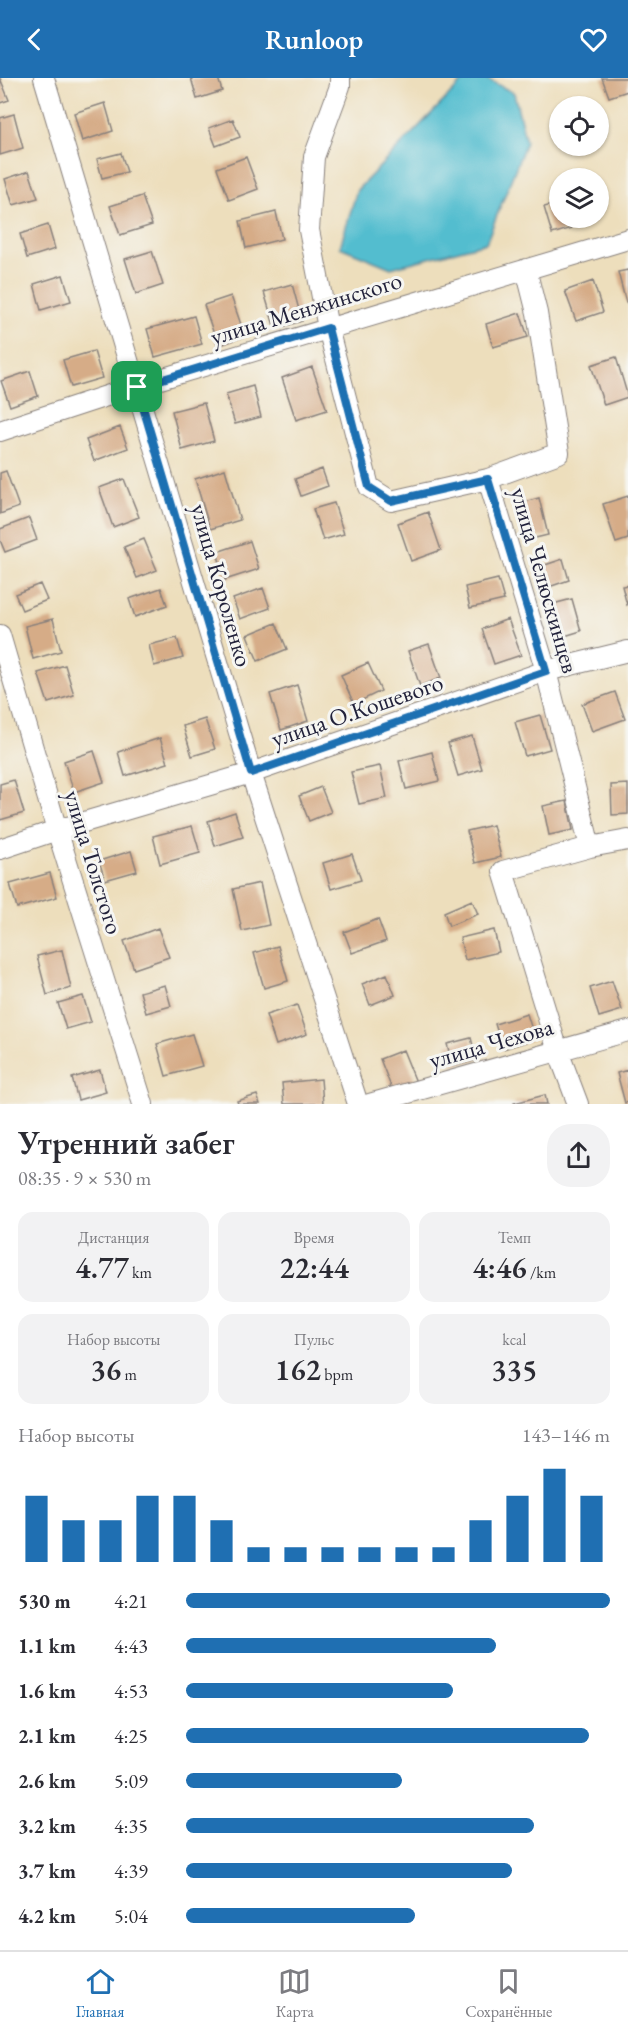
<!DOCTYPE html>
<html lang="ru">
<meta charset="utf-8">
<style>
:root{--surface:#fff;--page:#f2f2f3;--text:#2b2b33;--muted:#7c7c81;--line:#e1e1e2;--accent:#1f6fb2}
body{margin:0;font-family:"EB Garamond",serif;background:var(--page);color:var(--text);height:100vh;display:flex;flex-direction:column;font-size:22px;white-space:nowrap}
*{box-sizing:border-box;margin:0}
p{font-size:20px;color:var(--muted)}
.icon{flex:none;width:33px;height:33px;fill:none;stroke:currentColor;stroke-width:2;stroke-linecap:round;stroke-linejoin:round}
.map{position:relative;height:1026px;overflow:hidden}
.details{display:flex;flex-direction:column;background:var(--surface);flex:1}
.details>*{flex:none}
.tools{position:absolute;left:549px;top:18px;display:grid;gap:12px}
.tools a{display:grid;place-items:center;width:60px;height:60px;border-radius:50%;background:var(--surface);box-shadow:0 2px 4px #0004;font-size:30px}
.pin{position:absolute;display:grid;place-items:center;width:51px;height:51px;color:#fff;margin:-26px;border-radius:12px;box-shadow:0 3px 9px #0006}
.round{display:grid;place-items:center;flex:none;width:63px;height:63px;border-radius:24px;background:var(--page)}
.head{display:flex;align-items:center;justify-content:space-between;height:102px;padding:0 18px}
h1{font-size:33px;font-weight:600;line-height:45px}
.figures{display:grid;grid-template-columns:repeat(3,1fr);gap:9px;height:102px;padding:6px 18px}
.figures div{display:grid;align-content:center;border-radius:15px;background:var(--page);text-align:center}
.figures b{font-size:30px;font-weight:600}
.figures small{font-size:16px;font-weight:400}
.figures p{font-size:16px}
.chart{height:168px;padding:12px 18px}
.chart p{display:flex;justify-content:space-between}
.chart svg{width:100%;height:108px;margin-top:6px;stroke:var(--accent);stroke-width:6}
ul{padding:0 18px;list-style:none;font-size:20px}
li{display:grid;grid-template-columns:96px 72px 1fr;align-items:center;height:45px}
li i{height:15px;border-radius:8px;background:var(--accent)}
header{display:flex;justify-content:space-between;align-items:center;height:78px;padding:0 18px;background:var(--accent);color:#fff;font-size:27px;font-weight:600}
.menu{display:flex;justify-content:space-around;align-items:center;height:84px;border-top:2px solid var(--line);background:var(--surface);font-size:16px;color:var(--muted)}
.menu a{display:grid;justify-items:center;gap:3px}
.menu .active{color:var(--accent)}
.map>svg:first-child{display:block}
</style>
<header><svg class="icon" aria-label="back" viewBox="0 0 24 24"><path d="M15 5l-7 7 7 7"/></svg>Runloop<svg class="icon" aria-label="heart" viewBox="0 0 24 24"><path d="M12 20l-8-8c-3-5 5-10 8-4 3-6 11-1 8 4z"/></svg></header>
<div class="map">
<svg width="628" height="1026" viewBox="0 0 628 1026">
<rect width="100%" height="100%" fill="#f6f6f2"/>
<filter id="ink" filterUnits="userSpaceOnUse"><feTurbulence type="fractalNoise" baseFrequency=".0167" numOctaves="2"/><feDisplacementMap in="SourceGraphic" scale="12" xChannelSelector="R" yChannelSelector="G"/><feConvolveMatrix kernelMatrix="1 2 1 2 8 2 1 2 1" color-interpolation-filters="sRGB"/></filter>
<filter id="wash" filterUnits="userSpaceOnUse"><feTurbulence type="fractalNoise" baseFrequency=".008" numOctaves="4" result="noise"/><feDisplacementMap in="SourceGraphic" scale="24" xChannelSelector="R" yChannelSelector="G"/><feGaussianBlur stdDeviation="1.35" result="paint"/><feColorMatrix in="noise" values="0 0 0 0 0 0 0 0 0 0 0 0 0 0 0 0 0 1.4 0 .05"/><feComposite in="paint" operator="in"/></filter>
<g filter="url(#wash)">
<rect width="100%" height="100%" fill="#eddebc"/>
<!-- water -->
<path fill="#53bdcf" stroke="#3a7085" stroke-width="1.5" d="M 466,0 L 485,0 L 514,15 L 526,64 L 486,165 L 391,190 L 340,169 L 357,112 Z"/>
<g id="blocks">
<!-- building -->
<path fill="#d6ac87" d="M 0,0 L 9,22 L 0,25 Z
M 191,0 L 218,0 L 222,13 L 197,21 Z
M 602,0 L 628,0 L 628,13 L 609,19 Z
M 105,25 L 113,53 L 82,63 L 74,35 Z
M 14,36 L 23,70 L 0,77 L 0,40 Z
M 233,41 L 240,59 L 216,68 L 209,50 Z
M 121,75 L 127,94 L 102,100 L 97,81 Z
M 246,79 L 258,111 L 229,122 L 217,90 Z
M 29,93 L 38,120 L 13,127 L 5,101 Z
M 142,118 L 152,147 L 120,157 L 110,128 Z
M 560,125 L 560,140 L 569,140 L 572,150 L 552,156 L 544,129 Z
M 276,134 L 282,161 L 246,170 L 240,143 Z
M 48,147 L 55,171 L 27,180 L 20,156 Z
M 152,173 L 163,207 L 136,216 L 125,181 Z
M 628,192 L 628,225 L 626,225 L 618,194 Z
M 63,197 L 71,223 L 41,232 L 34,206 Z
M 593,203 L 603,234 L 576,243 L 565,213 Z
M 292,206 L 302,243 L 275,251 L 264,214 Z
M 231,218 L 245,258 L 218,268 L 204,227 Z
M 520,235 L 528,259 L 493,269 L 486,246 Z
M 194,238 L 202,266 L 155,279 L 147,251 Z
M 94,273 L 102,300 L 71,309 L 63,282 Z
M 616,279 L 628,319 L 604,327 L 591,287 Z
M 312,289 L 327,332 L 296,342 L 282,300 Z
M 30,293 L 38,318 L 10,328 L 1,303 Z
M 253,308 L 261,339 L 235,346 L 226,316 Z
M 204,325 L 214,363 L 182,372 L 172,333 Z
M 120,349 L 128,370 L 94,383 L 86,362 Z
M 225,391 L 240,442 L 210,451 L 195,401 Z
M 322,391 L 328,408 L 301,418 L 295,401 Z
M 6,393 L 19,429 L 0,436 L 0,395 Z
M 124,401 L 139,439 L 113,449 L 99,410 Z
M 628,418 L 628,461 L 616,465 L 603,426 Z
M 539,420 L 548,457 L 527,462 L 517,426 Z
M 334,425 L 344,456 L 323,462 L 313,431 Z
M 428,434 L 441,472 L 411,483 L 398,445 Z
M 29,440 L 37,462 L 5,474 L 0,462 L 0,451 Z
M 144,461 L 157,492 L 137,500 L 124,469 Z
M 250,463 L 259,491 L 225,502 L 217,474 Z
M 563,481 L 569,502 L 546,510 L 539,489 Z
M 498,501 L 504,522 L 470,530 L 465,509 Z
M 40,506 L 47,522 L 22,532 L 15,516 Z
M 628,507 L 628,526 L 627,527 L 622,508 Z
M 161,510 L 167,527 L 135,539 L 129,521 Z
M 263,510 L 270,530 L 240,541 L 233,521 Z
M 572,521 L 581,553 L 558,560 L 549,527 Z
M 53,541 L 61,573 L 33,581 L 25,548 Z
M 508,541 L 521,577 L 494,586 L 482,551 Z
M 276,545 L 287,571 L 258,583 L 247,557 Z
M 177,560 L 183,580 L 154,588 L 149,567 Z
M 429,566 L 441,600 L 420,608 L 408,573 Z
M 368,585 L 381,613 L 354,626 L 341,597 Z
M 65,587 L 74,617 L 48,625 L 38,595 Z
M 297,607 L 308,643 L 281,652 L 270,616 Z
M 615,614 L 625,641 L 592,653 L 582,626 Z
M 540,637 L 550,671 L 525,678 L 515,644 Z
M 205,641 L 215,671 L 192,678 L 183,648 Z
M 472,658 L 482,691 L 458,698 L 448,665 Z
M 160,660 L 168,685 L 125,698 L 118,674 Z
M 94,673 L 104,704 L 74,714 L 64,683 Z
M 432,674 L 439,703 L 406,711 L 399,683 Z
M 380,688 L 387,720 L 359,726 L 351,694 Z
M 14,702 L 24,735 L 0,742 L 0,706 Z
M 628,706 L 628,736 L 612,737 L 611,707 Z
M 321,709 L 331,734 L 309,743 L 299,718 Z
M 567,723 L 573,752 L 549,757 L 543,728 Z
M 235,734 L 243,759 L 215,768 L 208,743 Z
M 493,747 L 501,779 L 475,785 L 467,753 Z
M 192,748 L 200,775 L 160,786 L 153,758 Z
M 131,773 L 137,793 L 105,802 L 99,783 Z
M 352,776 L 361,802 L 331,811 L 323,785 Z
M 50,795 L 57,819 L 17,830 L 10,806 Z
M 260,805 L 269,847 L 242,853 L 233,811 Z
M 472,822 L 478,836 L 449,848 L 444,834 Z
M 378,841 L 386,863 L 352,875 L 344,854 Z
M 158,850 L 169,879 L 134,891 L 124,863 Z
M 494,852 L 499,874 L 465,882 L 460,860 Z
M 278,868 L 288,903 L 264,910 L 254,875 Z
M 62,872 L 71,910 L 47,917 L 37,878 Z
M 387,896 L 395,917 L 370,927 L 362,906 Z
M 612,903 L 622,932 L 599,939 L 590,910 Z
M 165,907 L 171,928 L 146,935 L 140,914 Z
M 83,918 L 91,944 L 66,951 L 58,925 Z
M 297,927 L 307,956 L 276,967 L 266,937 Z
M 527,936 L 535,961 L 503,971 L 495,946 Z
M 192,956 L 202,988 L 166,998 L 157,966 Z
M 471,960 L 477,982 L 453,988 L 447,966 Z
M 403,972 L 418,1009 L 395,1019 L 380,981 Z
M 100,992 L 106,1014 L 78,1022 L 72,1000 Z
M 628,992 L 628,1024 L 625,1025 L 617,995 Z
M 321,1001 L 323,1026 L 284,1026 L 282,1005 Z
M 257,1017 L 260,1026 L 238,1026 L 237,1023 Z
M 545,1017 L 547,1026 L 514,1026 L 514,1025 Z"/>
</g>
</g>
<g filter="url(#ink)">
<use href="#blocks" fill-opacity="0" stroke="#88807c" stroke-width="1.5"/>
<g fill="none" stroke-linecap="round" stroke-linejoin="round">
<!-- minor casing -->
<g stroke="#88807c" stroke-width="22">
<path id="minor" d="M 44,0 L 251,695 L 358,1026
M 340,0 L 340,8 L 314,79 L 309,152 L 328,250 L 369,409 L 391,423 L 488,401
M 526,191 L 537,235 L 559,375 L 488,401 L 546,593 L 590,769 L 628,762
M 0,353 L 137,308 L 628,161
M 0,557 L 57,752 L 143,1026
M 0,771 L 57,752 L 251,695 L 546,593 L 628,573
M 369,1026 L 628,953
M 578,1026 L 558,973 L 503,793 L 590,769"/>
</g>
<!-- minor -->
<use href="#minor" stroke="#fff" stroke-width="20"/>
</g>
</g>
<g fill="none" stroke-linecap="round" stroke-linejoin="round" filter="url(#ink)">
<!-- route casing -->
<g stroke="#fff" stroke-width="12">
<path id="route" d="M 328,250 L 369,409 L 391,423 L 488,401 L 546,593 L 251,695 L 137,309 Z"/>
</g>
<!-- route -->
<use href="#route" stroke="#1f6fb2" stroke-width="8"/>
</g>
<g text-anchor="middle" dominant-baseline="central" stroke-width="6" stroke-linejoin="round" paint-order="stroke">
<!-- street labels -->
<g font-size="24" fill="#22223b" stroke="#f6f6f2">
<text transform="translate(306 230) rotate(-17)">улица Менжинского</text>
<text transform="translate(545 502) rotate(74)">улица Челюскинцев</text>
<text transform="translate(222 507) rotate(74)">улица Короленко</text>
<text transform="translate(357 632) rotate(-19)">улица О.Кошевого</text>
<text transform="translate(94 784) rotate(73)">улица Толстого</text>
<text transform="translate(491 965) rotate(-16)">улица Чехова</text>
</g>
</g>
</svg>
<div class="tools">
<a><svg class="icon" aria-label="locate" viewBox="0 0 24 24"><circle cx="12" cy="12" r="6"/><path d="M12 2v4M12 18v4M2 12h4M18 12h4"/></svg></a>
<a><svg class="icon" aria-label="layers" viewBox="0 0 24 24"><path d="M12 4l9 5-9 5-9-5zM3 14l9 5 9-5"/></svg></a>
</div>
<div class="pin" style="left:137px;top:309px;background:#1e9e55"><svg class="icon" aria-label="arrive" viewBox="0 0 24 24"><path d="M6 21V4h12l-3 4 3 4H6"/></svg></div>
</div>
<section class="details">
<div class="head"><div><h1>Утренний забег</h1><p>08:35 · 9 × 530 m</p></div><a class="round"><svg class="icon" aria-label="share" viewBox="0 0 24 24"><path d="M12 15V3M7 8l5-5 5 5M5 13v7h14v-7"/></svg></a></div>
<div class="figures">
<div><p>Дистанция</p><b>4.77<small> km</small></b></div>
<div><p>Время</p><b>22:44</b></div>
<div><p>Темп</p><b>4:46<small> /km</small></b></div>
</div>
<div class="figures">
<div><p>Набор высоты</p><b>36<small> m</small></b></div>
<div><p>Пульс</p><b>162<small> bpm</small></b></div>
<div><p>kcal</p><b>335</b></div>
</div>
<div class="chart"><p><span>Набор высоты</span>143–146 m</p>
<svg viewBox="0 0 160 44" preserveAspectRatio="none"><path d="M5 44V17M15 44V27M25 44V27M35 44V17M45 44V17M55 44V27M65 44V38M75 44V38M85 44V38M95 44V38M105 44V38M115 44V38M125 44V27M135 44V17M145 44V6M155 44V17"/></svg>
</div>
<ul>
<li><b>530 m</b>4:21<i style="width:100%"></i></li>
<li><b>1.1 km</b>4:43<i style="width:73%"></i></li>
<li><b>1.6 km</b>4:53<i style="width:63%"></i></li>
<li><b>2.1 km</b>4:25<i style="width:95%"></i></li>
<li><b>2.6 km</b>5:09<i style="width:51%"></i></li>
<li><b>3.2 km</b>4:35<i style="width:82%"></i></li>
<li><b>3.7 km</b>4:39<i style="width:77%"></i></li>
<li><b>4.2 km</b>5:04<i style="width:54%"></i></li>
</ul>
</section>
<nav class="menu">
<a class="active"><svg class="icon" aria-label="home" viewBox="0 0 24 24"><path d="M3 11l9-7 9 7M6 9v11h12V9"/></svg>Главная</a>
<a><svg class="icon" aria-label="map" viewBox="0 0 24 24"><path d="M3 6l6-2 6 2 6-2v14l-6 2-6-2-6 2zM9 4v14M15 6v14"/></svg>Карта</a>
<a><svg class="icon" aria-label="saved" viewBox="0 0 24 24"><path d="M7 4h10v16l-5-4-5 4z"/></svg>Сохранённые</a>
</nav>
